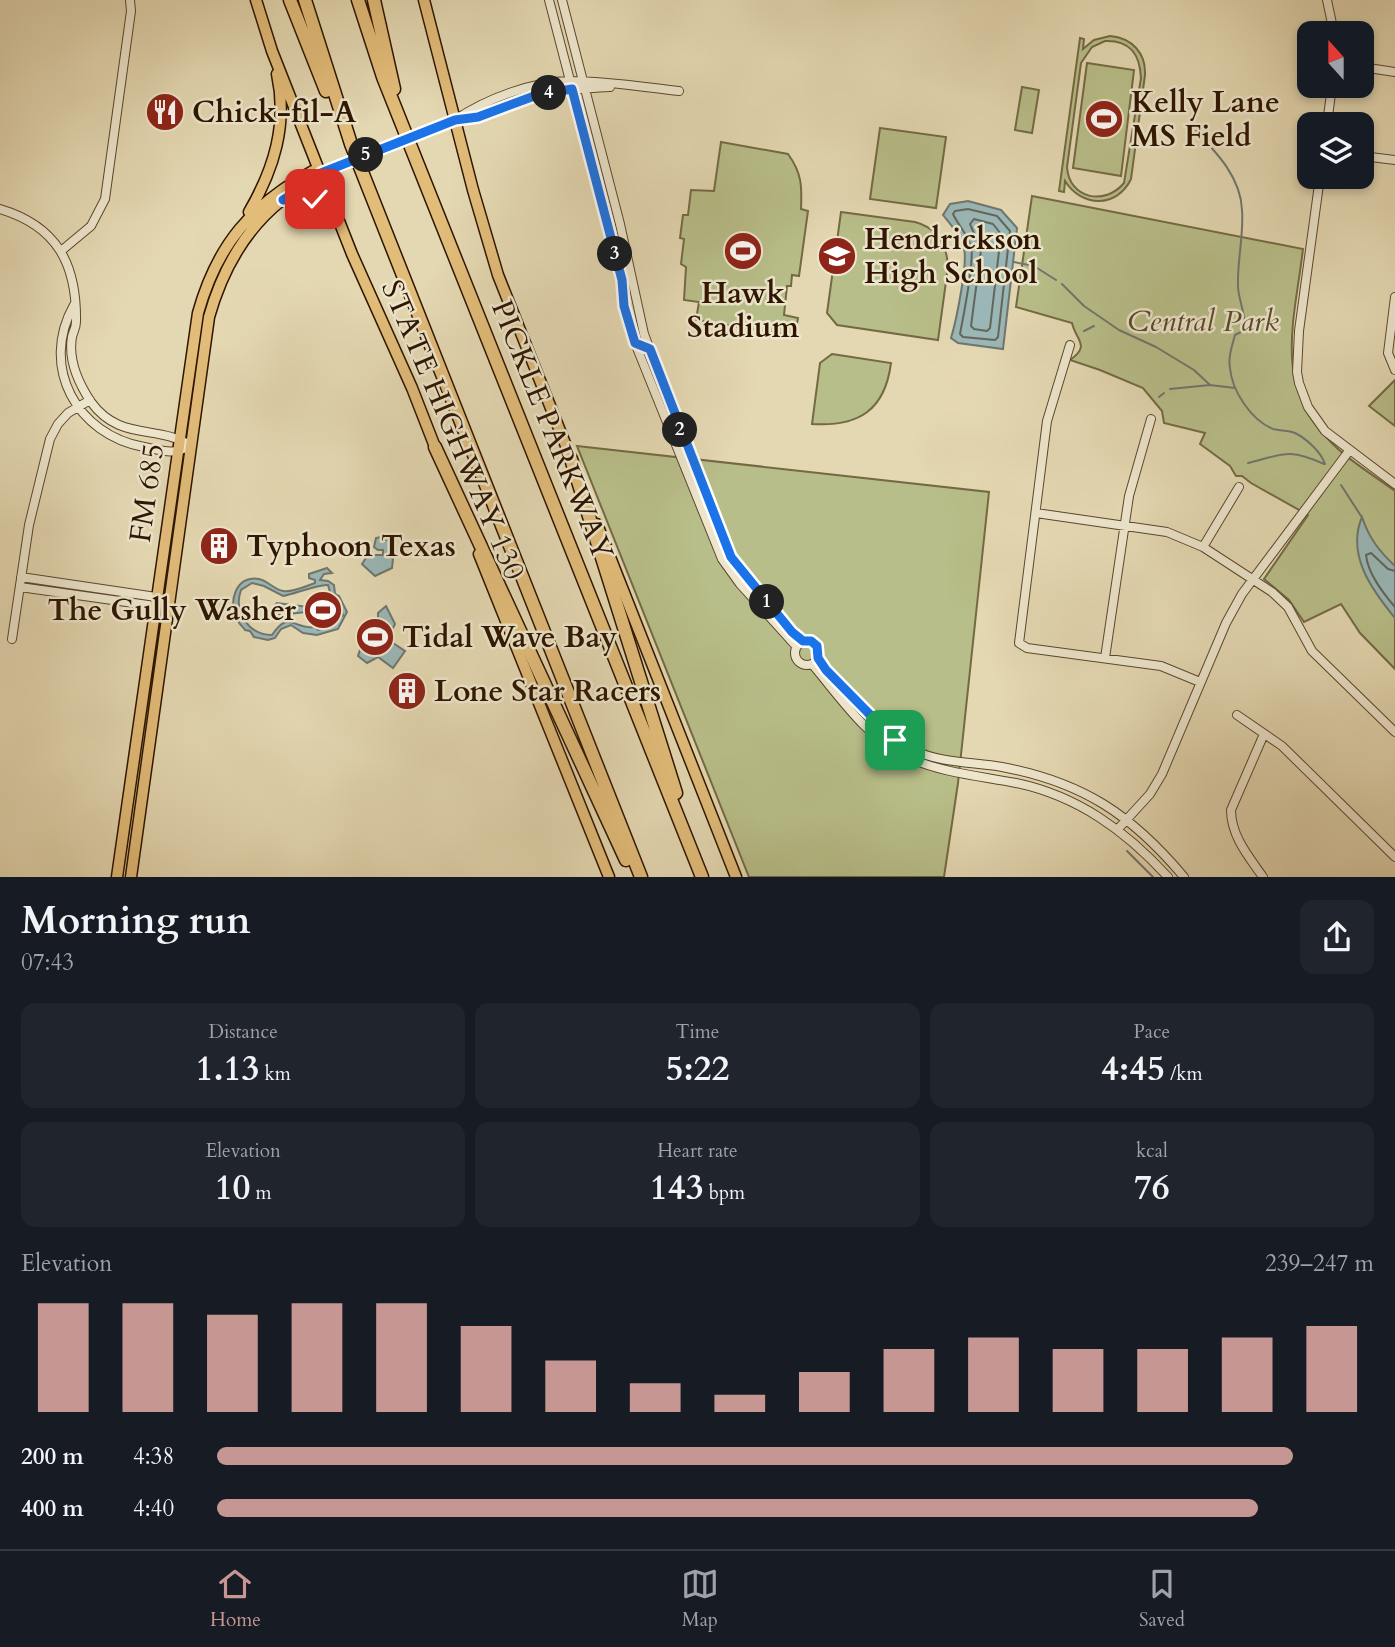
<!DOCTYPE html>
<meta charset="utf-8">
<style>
:root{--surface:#171b24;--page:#20242c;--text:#f1f3f6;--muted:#9ea1a6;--line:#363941;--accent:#c59692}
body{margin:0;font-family:Cardo,serif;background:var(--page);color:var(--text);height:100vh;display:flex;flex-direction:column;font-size:26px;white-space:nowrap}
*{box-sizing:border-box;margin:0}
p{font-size:23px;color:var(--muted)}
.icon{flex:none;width:38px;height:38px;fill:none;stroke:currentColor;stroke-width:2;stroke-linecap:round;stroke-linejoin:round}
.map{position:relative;height:877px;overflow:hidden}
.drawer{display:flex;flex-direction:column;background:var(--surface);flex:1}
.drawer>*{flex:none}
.needle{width:46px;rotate:339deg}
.controls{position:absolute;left:1297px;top:21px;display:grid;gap:14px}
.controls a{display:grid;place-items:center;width:77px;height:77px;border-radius:14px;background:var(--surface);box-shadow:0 4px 10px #0003;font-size:35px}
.pin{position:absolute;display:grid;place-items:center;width:60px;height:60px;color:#fff;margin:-30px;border-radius:14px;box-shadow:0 4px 10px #0006}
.km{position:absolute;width:35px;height:35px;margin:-18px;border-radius:50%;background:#222;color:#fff;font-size:19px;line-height:35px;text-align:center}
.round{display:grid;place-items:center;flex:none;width:74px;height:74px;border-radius:14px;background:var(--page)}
.head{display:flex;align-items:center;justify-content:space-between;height:119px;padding:0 21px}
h1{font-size:38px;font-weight:600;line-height:52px}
.figures{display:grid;grid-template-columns:repeat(3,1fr);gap:10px;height:119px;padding:7px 21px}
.figures div{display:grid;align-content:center;border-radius:14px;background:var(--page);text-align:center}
.figures b{font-size:35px;font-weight:600}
.figures small{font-size:19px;font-weight:400}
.figures p{font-size:19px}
.chart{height:196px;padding:14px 21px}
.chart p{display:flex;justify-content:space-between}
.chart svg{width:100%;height:126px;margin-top:7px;stroke:var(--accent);stroke-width:6}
ul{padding:0 21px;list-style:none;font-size:23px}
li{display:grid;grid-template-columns:112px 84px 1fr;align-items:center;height:52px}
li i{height:18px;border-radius:9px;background:var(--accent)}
.tab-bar{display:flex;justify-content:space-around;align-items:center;height:98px;border-top:2px solid var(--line);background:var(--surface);font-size:19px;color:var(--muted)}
.tab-bar a{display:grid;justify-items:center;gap:4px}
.tab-bar .selected{color:var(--accent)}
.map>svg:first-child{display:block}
</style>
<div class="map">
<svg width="1395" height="877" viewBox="0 0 1395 877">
<rect width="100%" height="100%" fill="#e4d8b2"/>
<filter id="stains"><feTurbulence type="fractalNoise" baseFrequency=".00286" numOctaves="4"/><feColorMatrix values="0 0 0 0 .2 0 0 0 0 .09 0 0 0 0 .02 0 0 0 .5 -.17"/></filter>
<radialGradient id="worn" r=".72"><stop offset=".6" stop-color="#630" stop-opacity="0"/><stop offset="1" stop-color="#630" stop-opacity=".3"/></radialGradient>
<!-- green -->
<path fill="#b8be89" stroke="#736a44" stroke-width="2" fill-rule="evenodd" d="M 1110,36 C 1132,38 1146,53 1145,75 L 1131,179 C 1117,208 1082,208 1065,181 L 1064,192 L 1059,191 L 1080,38 L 1084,39 L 1083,49 L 1094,40 ZM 1105,41 C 1130,40 1140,54 1141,78 L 1124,183 C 1105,206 1069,199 1067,167 L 1081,63 L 1092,47 Z
M 1087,63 L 1134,70 L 1121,176 L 1073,168 Z
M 1022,87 L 1039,90 L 1032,133 L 1015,130 Z
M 880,128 L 946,137 L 936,208 L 870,199 Z
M 721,142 L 788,154 C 802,173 802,187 801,209 L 808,211 L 799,276 L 792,275 L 791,286 L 787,286 L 784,315 L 798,318 L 795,336 L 696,320 L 699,302 L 684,300 L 686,267 L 681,264 L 684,239 L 680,238 L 683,215 L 688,215 L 691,190 L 714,191 Z
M 1032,196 L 1303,249 C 1295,318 1273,383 1327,438 C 1346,459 1372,474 1395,491 L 1395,669 L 1360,633 L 1341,604 L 1304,622 L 1289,600 L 1264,579 L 1308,515 L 1251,483 L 1242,476 L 1236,476 L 1230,466 L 1200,444 L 1205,433 L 1164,423 L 1162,411 L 1143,388 L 1100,370 L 1070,360 C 1091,345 1076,341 1072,323 L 1016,307 Z
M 841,212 L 915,222 C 937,228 947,244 948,267 L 938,340 L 837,325 L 827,313 Z
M 832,354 L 891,363 C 885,410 859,427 812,424 L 820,363 Z
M 1395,380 L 1395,426 L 1369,406 Z
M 577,446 L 989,492 L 958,783 L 944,877 L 749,877 Z"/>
<!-- water -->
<path fill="#9ab7b7" stroke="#6f766e" stroke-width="2" fill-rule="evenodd" d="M 968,201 L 1001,210 L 1017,228 L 1003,349 L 958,343 L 951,338 C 956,322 968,263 964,249 C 961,236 951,225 943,215 L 950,204 Z
M 1362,517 C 1369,538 1379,551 1395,566 L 1395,618 C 1372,590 1346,555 1362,517 Z
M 385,536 L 385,540 L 389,540 L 394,547 L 389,551 L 389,556 L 393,559 L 392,568 L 375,576 L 362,564 L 368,555 L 383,555 L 383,550 L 378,550 L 374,547 L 376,538 Z
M 327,568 L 332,573 L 324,574 L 320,580 L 328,581 L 334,585 L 335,594 L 339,596 L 347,612 L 338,629 L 317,635 L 303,633 L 291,625 L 281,629 L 275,638 L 268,640 L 254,637 L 250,631 L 245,630 C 243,627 240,625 238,621 C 227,605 235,574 259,579 C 268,581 275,590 283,591 C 292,593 306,586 315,583 L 315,580 L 309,578 L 309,574 ZM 252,583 L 264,586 L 283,596 C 295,594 318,584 328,585 L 331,596 L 338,601 L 343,615 L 333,626 L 318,630 L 315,627 C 294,630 289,609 272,635 C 249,635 233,612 241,590 Z
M 328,593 L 336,604 L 338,613 C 333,620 328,628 318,627 L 306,612 L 280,615 L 273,607 L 277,603 L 308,607 L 313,598 Z
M 386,606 L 395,624 L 393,628 L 388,631 L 387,639 L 405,651 L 393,668 L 378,657 L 367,663 L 358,656 L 365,635 L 378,624 L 378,613 Z"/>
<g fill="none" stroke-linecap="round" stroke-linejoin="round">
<!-- shore -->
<path stroke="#64665c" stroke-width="2" d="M 968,209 L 997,216 L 1010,231 L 998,337 L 995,340 L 963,337 L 960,334 C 963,317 975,261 971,247 C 968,235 958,225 953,214 L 955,211 Z
M 974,219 L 993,224 L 1001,234 L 990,328 L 987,331 L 974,329 L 971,326 L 981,250 L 970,224 Z
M 1395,571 L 1388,569 L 1371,553 L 1366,555 C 1368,574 1383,593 1395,607"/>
<!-- stream -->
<path stroke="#6f766e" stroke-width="2" d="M 1196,131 C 1217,153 1241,178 1242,210 C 1244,235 1237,261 1238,287 C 1239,302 1246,315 1245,330 L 1235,335 C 1232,346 1228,357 1230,368 C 1232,391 1251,420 1273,429 C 1280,431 1288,430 1295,433 C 1307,439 1321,452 1325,464
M 1014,262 L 1034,266 L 1056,280
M 1062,284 L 1084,306 L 1119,330 L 1156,347 L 1194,370 L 1210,385 L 1235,388
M 1084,331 L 1094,326
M 1170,389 L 1210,385
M 1159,397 L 1164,393
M 1248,463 C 1284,454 1288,448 1324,464
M 1341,485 L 1361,516
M 1127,851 L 1153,877"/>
<!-- minor casing -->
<g stroke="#5c462c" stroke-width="10">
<path id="minor" d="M 549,0 L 622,280 L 624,306 L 635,343 L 722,559 L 740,584 L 796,646
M 562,0 L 620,224 L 644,334 L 675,416 L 731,557 L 758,593 L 803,641
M 1327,0 L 1334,33
M 1362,67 L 1395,72
M 460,119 C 487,115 511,102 539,95 C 562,90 586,88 610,87
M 455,120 C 486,99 533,81 571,81 C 607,81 643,87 679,91
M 1327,124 L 1332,86
M 1362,156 L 1395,160
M 1320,177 L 1299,331 L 1297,372 L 1299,383 L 1308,407 L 1325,431 L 1395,484
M 0,209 C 57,226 77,264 76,322 C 76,328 73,332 72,337 C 68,360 79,384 91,402 C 120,442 158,424 191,446 C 172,455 164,451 144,447 C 77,435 39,367 74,305
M 61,251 L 91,226 L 105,199 L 131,11 L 130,0
M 1395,297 L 1388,353 L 1395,370
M 1070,345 L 1047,421 L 1019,643 L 1027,648 L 1161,666 L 1200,682
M 1036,513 L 1167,532 L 1203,547 L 1272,592 L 1288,607 L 1312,651 L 1395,732
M 1203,547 L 1239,487
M 21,577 L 156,597
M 20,587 L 155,606
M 12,639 L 29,525 L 50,439 L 58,424 L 68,413 L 90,400
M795 653a12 12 0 1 1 24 0a12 12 0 1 1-24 0Z
M 818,658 C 836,685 884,738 913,750 C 940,763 972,762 1002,767 C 1083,782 1132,815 1184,877
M 1105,658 L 1129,496 L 1151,419
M 812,664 C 840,697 867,738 907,757 C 942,773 980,776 1016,783 C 1078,796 1126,831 1168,877
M 1237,715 L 1282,746 L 1395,857
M 1118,829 L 1150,794 L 1162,774 L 1226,623 L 1242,594 L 1349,451
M 1263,877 C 1249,857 1231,836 1231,810 L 1264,734"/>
</g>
<!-- major casing -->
<g stroke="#2e1500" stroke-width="13">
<path id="major" d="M 256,0 L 272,51 L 352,254 L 412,388 L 437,452
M 424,0 L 473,190 L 498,275 L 574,466
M 289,198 C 313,192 322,203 336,220
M 249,212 C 274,169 288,124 277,74
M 597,524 L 736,877
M 479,554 L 609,877
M 117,877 L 198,313 C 217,245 251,205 313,171 L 321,173 L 337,167
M 131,877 L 209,317 C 222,271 244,230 282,200 C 295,191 314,186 321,173"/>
</g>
<!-- highway casing -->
<g stroke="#2e1500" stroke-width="15">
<path id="highway" d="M 290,0 L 326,91
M 305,0 L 351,144 L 641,877
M 358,0 L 383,77 L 702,877
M 374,0 L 394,89
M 435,447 L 626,860
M 571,459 L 676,793"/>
</g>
<!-- minor -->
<use href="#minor" stroke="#ede6cd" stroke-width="8"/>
<!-- major -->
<use href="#major" stroke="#e2bc79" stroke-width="10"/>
<!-- highway -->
<use href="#highway" stroke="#e2bc79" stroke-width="12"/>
<!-- major-bridge casing -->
<g stroke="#2e1500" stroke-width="13" stroke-linecap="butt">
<path id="major-bridge" d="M 337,167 L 435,128"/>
</g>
<!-- major-bridge -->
<use href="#major-bridge" stroke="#e2bc79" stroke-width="10"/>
</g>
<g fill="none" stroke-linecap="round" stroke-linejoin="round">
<!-- route casing -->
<g stroke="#fff" stroke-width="14">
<path id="route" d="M 315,199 L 300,196 L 283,200 L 317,180 L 321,173 L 455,120 L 478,117 L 537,95 L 572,89 L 622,280 L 624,306 L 635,343 L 650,349 L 731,557 L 792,632 L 803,641 L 811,641 L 817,646 L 818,658 L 826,670 L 895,740"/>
</g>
<!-- route -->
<use href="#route" stroke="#1a73e8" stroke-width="9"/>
</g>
<!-- icons -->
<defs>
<g id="restaurant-disc" transform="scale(2.0125)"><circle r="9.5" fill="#8f2418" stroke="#ede6cd"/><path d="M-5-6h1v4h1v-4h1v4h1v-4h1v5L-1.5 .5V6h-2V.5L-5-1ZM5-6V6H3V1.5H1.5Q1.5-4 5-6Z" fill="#fff"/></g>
<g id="stadium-disc" transform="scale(2.0125)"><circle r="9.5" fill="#8f2418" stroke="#ede6cd"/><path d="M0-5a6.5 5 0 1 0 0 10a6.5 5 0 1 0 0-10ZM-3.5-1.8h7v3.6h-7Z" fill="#fff"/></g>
<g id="school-disc" transform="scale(2.0125)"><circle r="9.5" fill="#8f2418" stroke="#ede6cd"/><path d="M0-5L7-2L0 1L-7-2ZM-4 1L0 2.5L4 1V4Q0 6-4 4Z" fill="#fff"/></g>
<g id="building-disc" transform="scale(2.0125)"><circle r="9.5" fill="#8f2418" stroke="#ede6cd"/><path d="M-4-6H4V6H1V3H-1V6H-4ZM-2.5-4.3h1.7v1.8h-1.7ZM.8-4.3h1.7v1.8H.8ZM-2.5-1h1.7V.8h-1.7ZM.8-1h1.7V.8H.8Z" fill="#fff"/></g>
</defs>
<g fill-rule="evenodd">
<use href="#restaurant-disc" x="165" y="112"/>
<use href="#stadium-disc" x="1104" y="119"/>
<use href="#stadium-disc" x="743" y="251"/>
<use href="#school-disc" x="837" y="256"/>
<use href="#building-disc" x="219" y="546"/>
<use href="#stadium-disc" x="323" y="610"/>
<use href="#stadium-disc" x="375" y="637"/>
<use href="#building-disc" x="407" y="691"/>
</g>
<g text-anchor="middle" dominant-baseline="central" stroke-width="5" stroke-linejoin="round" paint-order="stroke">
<!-- poi labels -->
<g font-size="30" font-weight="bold" fill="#2e1500" stroke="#ede6cd" text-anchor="start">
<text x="1131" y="102">Kelly Lane<tspan x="1131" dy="34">MS Field</tspan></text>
<text x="192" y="112">Chick-fil-A</text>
<text x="864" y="239">Hendrickson<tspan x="864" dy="34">High School</tspan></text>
<text x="743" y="293" text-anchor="middle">Hawk<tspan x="743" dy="34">Stadium</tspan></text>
<text x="246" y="546">Typhoon Texas</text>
<text x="296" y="610" text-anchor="end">The Gully Washer</text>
<text x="402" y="637">Tidal Wave Bay</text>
<text x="434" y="691">Lone Star Racers</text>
</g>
<!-- park labels -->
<g font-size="30" font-style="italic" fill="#574829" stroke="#ede6cd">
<text x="1203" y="321">Central Park</text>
</g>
<!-- street labels -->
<g font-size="30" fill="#2e1500" stroke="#ede6cd">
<text transform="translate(453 430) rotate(67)">STATE HIGHWAY 130</text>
<text transform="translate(552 430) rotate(68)">PICKLE PARKWAY</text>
<text transform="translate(147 493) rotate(-82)">FM 685</text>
</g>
</g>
<rect width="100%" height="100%" filter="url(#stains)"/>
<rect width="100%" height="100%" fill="url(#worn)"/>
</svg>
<div class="controls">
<a><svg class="needle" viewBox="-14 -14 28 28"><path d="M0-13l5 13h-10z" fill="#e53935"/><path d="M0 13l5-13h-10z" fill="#9ea1a6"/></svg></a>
<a><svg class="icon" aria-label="layers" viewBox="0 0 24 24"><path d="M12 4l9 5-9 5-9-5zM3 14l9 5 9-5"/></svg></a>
</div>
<div class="pin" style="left:895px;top:740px;background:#1e9e55"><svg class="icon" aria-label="arrive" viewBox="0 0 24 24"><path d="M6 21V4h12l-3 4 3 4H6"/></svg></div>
<div class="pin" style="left:315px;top:199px;background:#d93025"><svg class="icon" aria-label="check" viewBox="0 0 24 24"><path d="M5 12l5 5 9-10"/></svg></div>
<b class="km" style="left:767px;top:602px">1</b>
<b class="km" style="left:680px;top:430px">2</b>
<b class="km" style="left:615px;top:254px">3</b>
<b class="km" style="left:549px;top:93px">4</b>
<b class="km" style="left:366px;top:155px">5</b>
</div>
<section class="drawer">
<div class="head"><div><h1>Morning run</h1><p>07:43</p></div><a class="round"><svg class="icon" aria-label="share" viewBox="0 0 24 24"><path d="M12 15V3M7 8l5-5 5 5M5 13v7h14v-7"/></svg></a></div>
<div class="figures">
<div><p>Distance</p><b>1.13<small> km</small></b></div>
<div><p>Time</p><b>5:22</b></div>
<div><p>Pace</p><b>4:45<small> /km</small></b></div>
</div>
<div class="figures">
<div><p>Elevation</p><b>10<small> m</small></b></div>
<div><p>Heart rate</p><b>143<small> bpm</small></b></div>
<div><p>kcal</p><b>76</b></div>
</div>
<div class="chart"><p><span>Elevation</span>239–247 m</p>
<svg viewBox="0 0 160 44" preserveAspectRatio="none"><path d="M5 44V6M15 44V6M25 44V10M35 44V6M45 44V6M55 44V14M65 44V26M75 44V34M85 44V38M95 44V30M105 44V22M115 44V18M125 44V22M135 44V22M145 44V18M155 44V14"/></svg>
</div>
<ul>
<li><b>200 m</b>4:38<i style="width:93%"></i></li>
<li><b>400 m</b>4:40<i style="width:90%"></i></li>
</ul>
</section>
<nav class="tab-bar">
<a class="selected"><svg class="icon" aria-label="home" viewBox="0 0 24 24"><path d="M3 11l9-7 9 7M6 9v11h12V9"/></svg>Home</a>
<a><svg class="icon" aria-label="map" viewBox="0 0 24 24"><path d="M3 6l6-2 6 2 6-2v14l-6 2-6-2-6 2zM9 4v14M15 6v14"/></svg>Map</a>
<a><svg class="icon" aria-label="saved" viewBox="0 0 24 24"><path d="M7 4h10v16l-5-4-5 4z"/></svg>Saved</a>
</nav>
